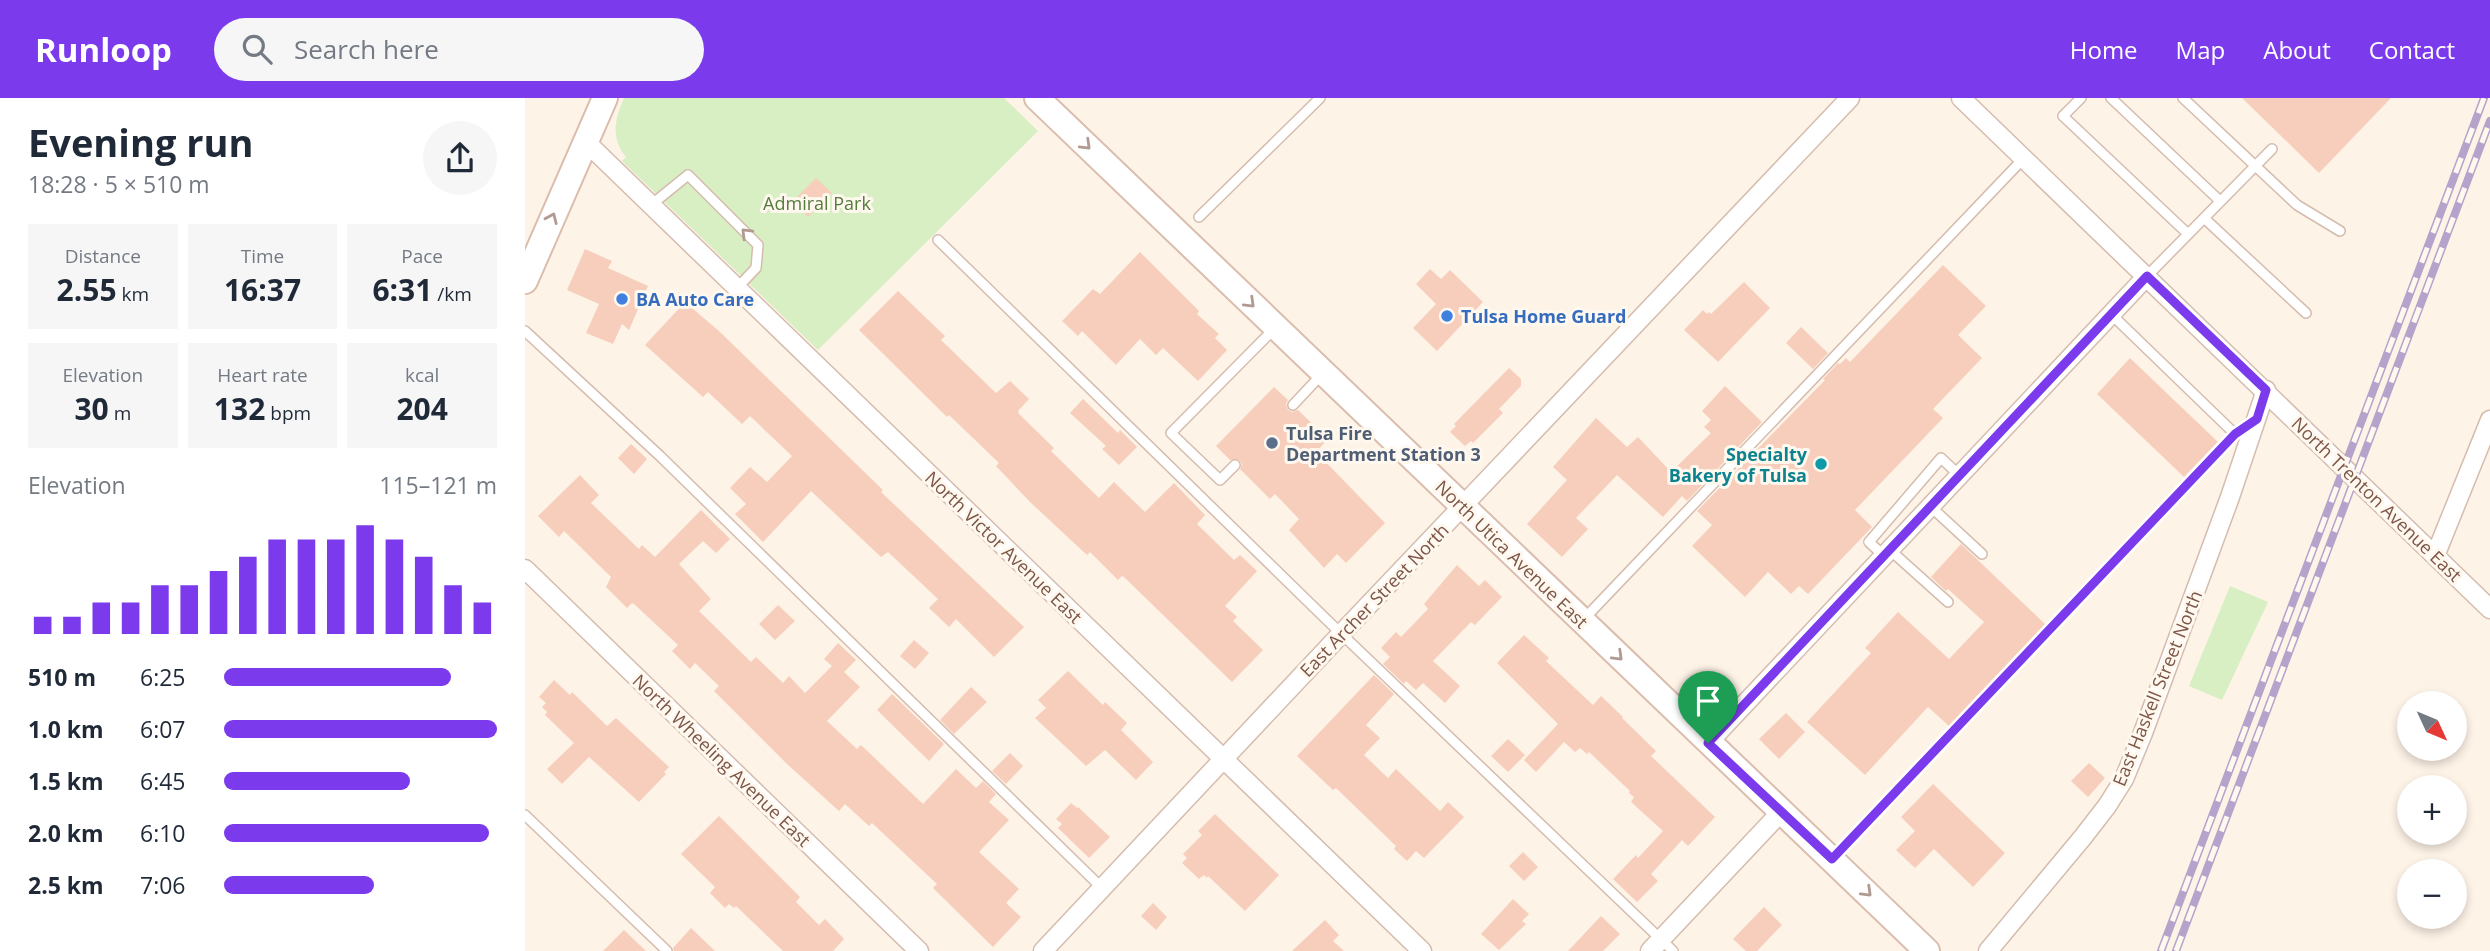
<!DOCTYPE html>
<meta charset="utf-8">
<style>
:root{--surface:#fff;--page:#f6f6f7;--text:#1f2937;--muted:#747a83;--accent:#7c3aed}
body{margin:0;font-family:"Open Sans",sans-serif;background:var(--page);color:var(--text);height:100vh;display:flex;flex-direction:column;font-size:26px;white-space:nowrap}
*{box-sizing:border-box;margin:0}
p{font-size:23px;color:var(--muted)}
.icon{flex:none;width:38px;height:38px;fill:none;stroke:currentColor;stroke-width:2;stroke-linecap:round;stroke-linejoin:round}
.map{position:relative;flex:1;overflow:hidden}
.sheet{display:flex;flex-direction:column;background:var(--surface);width:525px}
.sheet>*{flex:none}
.needle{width:46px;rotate:134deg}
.buttons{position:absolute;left:1872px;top:593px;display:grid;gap:14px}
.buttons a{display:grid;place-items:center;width:70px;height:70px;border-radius:50%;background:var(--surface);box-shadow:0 4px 10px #0003;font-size:35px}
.pin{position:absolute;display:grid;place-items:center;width:60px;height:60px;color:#fff;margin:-72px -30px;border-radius:50% 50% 50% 0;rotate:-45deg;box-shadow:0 0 7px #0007}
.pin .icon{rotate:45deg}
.round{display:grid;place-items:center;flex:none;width:74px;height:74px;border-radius:37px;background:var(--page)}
.headline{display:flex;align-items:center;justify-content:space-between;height:119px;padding:0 28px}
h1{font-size:38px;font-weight:700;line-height:52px}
.figures{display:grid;grid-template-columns:repeat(3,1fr);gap:10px;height:119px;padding:7px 28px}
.figures div{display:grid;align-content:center;border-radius:0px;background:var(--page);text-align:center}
.figures b{font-size:30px;font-weight:700}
.figures small{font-size:19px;font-weight:400}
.figures p{font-size:19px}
.chart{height:196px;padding:14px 28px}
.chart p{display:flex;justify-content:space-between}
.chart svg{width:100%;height:126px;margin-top:7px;stroke:var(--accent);stroke-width:6}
ul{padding:0 28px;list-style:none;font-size:23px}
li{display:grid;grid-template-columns:112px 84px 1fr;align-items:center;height:52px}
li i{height:18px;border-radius:9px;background:var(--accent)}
header{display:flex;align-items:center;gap:42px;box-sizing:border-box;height:98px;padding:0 35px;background:var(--accent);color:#fff}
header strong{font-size:33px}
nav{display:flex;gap:38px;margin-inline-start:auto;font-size:24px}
.search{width:490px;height:63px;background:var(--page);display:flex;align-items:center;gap:18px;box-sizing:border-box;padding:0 24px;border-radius:38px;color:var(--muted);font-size:26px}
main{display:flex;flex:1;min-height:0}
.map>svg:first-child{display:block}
</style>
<header>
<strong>Runloop</strong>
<div class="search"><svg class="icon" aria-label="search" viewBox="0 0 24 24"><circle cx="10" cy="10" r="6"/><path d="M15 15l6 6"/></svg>Search here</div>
<nav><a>Home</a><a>Map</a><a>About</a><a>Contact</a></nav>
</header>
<main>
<section class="sheet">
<div class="headline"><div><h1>Evening run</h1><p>18:28 · 5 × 510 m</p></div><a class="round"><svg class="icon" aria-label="share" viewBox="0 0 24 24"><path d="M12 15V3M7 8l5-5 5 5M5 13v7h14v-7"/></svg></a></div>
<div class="figures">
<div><p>Distance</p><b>2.55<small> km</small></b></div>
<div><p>Time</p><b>16:37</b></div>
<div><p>Pace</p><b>6:31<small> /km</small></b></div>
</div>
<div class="figures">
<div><p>Elevation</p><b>30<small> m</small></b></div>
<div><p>Heart rate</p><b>132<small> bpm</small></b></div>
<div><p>kcal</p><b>204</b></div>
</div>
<div class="chart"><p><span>Elevation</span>115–121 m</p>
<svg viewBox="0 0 160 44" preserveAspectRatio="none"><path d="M5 44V38M15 44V38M25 44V33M35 44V33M45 44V27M55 44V27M65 44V22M75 44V17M85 44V11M95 44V11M105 44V11M115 44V6M125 44V11M135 44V17M145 44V27M155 44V33"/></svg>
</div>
<ul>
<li><b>510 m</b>6:25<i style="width:83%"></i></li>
<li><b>1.0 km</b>6:07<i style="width:100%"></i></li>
<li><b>1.5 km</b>6:45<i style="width:68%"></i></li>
<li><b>2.0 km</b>6:10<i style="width:97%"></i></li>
<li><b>2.5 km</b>7:06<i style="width:55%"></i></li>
</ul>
</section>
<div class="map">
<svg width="1965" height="853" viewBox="0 0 1965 853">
<rect width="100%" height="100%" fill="#fef3e7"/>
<!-- green -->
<path fill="#d8eec3" d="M 99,0 L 479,0 L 513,33 L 293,252 L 97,63 L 101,59 C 85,39 90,21 99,0 Z
M 1705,488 L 1743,504 L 1697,602 L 1664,588 Z"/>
<!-- building -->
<path fill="#f7cebc" d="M 1717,0 L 1866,0 L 1794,75 Z
M 291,80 L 307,95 L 283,119 L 268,103 Z
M 60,151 L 87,163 L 83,170 L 123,188 L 104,232 L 97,226 L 88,246 L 61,235 L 74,206 L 42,192 Z
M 615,154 L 674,213 L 672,216 L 694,236 L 690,240 L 702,252 L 673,283 L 638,250 L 631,257 L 615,241 L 591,267 L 557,233 L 553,238 L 537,223 L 568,191 L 575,196 Z
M 1418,167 L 1461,208 L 1433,237 L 1457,260 L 1408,311 L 1418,320 L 1330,412 L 1347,429 L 1283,496 L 1274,488 L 1266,496 L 1243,474 L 1220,499 L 1167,448 L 1187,427 L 1172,413 L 1300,282 L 1298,281 L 1313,265 L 1315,266 L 1321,260 L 1325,264 Z
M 905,171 L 916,181 L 925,172 L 958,204 L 912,253 L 888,230 L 911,206 L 891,186 Z
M 1219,184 L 1245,210 L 1193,264 L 1159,232 L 1178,212 L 1182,216 L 1184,214 L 1186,216 Z
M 373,193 L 420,238 L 416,242 L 471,295 L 485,283 L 504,301 L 493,313 L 494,316 L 529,350 L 526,353 L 574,400 L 589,384 L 620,414 L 649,385 L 680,417 L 672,426 L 709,462 L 715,457 L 732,473 L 700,508 L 712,519 L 708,523 L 738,552 L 707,584 L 600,480 L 597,478 L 593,482 L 565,454 L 562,457 L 506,405 L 471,368 L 474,365 L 424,317 L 422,319 L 334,232 Z
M 160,204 L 195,234 L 358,392 L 356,394 L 499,529 L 469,559 L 431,521 L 424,529 L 404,510 L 413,501 L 363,454 L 356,459 L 286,393 L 238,444 L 210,416 L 221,406 L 205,390 L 225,369 L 242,384 L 267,358 L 225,318 L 217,326 L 183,294 L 178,299 L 120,247 Z
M 1276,229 L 1303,255 L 1288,271 L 1261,245 Z
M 1605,260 L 1693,344 L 1659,379 L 1572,296 Z
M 984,270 L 996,281 L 996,288 L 974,311 L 978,315 L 948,345 L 946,343 L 940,348 L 925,334 L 931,328 L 929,326 Z
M 1200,288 L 1237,324 L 1162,403 L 1157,398 L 1138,419 L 1092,377 L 1051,420 L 1063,431 L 1037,459 L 1002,426 L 1042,382 L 1028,369 L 1071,320 L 1102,349 L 1113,339 L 1146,374 L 1186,335 L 1179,329 L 1186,322 L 1177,313 Z
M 749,289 L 763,302 L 761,306 L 763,312 L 767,314 L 773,312 L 803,341 L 791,354 L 860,425 L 821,465 L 812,456 L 799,470 L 764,432 L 774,421 L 750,396 L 745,401 L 715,371 L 717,366 L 714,362 L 705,362 L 691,348 Z
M 558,301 L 593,335 L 595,332 L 612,349 L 594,367 L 577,351 L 581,348 L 545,315 Z
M 106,346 L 122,361 L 109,376 L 93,360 Z
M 55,377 L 74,397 L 66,405 L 114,451 L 117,447 L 130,459 L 176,412 L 205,441 L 191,455 L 178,443 L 154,466 L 186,501 L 174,513 L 226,564 L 231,559 L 258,585 L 264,578 L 280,595 L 307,568 L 299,561 L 313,545 L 331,562 L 319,574 L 335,589 L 302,623 L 332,651 L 336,647 L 398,706 L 431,671 L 451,690 L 458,683 L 471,696 L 464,704 L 484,722 L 454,754 L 494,791 L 481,805 L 496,819 L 468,849 L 408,790 L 412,786 L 347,725 L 344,728 L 320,706 L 314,713 L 262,666 L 189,593 L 194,588 L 170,565 L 165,571 L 147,553 L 153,547 L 109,506 L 107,505 L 102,510 L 81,489 L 86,479 L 39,433 L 34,439 L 13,418 Z
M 1436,446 L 1520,526 L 1424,628 L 1403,609 L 1340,677 L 1282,624 L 1346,555 L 1340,550 L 1373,514 L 1424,561 L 1459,524 L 1423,491 L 1421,493 L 1406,479 Z
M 932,467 L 954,488 L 960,482 L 977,499 L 950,527 L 946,524 L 908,563 L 935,588 L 920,605 L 898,585 L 891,592 L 881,583 L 879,586 L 858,566 L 865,559 L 856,550 L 871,534 L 876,539 L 903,511 L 899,506 Z
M 253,507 L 270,523 L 250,542 L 234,526 Z
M 999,537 L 1024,560 L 1021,563 L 1068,607 L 1076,598 L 1098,619 L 1097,620 L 1131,653 L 1126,658 L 1190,719 L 1163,748 L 1157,742 L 1126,776 L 1133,783 L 1112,804 L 1088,781 L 1111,757 L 1113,760 L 1138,733 L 1106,704 L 1109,699 L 1104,695 L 1105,693 L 1064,654 L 1062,656 L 1055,650 L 1050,654 L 1039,644 L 1011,674 L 999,662 L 1033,626 L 972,565 Z
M 389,542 L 404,555 L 390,571 L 375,558 Z
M 543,573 L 578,607 L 580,604 L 602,625 L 596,632 L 628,664 L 611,682 L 580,652 L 561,668 L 510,620 L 521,610 L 513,602 Z
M 849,577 L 869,596 L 841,627 L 855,640 L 839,657 L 863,680 L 871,671 L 915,713 L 923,704 L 939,719 L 899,760 L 891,753 L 882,763 L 869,751 L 871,748 L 811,690 L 808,692 L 772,658 Z
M 29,582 L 45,597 L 47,594 L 82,628 L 91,620 L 144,669 L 139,674 L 141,676 L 114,704 L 64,659 L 37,686 L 22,671 L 49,645 L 20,617 L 22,614 L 17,609 L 21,605 L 14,599 Z
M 446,589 L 462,604 L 429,636 L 415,622 Z
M 367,596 L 419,646 L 404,663 L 352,612 Z
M 1261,615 L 1280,634 L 1254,661 L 1234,641 Z
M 983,641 L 1000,657 L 983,674 L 966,658 Z
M 485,655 L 498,668 L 481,686 L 467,673 Z
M 1564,665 L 1580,680 L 1563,699 L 1546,683 Z
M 1408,686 L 1480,755 L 1448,789 L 1409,751 L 1390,770 L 1371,752 L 1390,733 L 1376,719 Z
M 546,705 L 552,710 L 553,709 L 585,739 L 564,760 L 533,730 L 537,726 L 531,721 Z
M 690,716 L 754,777 L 720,813 L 683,778 L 682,780 L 679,777 L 674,781 L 657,765 L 662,760 L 658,756 L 677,737 L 673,733 Z
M 194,718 L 275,799 L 271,804 L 294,827 L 300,821 L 319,841 L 308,853 L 258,853 L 211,808 L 209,810 L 204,806 L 200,810 L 185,795 L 190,789 L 156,756 Z
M 998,754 L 1013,769 L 999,783 L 984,768 Z
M 988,801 L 1004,816 L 997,823 L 1001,826 L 974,852 L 956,836 Z
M 628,805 L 642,819 L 631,832 L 616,818 Z
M 1239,809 L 1257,827 L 1232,853 L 1221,853 L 1208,841 Z
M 1076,818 L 1095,836 L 1078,853 L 1043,853 Z
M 800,822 L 814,837 L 808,843 L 819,853 L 767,853 Z
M 166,830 L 190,853 L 149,853 L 148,850 Z
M 99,832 L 121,853 L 78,853 Z"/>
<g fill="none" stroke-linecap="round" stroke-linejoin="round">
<!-- service casing -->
<g stroke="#d5bcae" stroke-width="12">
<path id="service" d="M 1556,0 L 1538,18 L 1663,136
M 1586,0 L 1695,103
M 1658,0 L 1772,107 L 1815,133
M 126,107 L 163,77 L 233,147 L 231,170 L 212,190
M 674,119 L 795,0
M 1679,120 L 1781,215
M 413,142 L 803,523 L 1148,853
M 1622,178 L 1747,51
M 1586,216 L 1710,336
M 0,233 L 135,358 L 577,790
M 768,307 L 798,275
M 710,367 L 695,382 L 646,335 L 749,231
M 1405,408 L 1457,456
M 1365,452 L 1423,504
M 1359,458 L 1344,444 L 1416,360 L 1434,377
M 1058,522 L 1499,60
M 0,717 L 142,853
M 1308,760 L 1710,336 L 1728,324"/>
</g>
<!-- minor casing -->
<g stroke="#d5bcae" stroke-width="21">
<path id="minor" d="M 1436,0 L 1965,511
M 61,44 L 897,853
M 1910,458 L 1965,322
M 0,471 L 394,853
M 1183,645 L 1622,178
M 518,853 L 816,536 L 1325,0
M 1125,853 L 1257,713
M 1463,853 L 1558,739 L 1582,708 L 1599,681 L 1618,635 L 1705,399 L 1741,292"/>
</g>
<!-- secondary casing -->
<g stroke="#dabdad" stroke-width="28">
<path id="secondary" d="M 512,0 L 1402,853
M 0,183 L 80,0"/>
</g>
<!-- service -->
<use href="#service" stroke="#fff" stroke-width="9"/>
<!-- minor -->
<use href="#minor" stroke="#fff" stroke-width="18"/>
<!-- secondary -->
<use href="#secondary" stroke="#fff" stroke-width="24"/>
<!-- rail casing -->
<g stroke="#b5a3cb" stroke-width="8">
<path id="rail" d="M 1636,853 L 1959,0
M 1651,853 L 1965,23"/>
</g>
<!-- rail -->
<use href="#rail" stroke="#fff8ef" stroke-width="5" stroke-dasharray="16" stroke-linecap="butt"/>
</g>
<!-- one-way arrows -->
<defs><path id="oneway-chevron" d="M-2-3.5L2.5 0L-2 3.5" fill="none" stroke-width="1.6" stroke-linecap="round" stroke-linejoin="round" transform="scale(1.75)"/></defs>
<g stroke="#b09a91">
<use href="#oneway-chevron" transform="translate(561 47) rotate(44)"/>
<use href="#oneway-chevron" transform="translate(27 120) rotate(-66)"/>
<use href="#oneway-chevron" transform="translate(221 135) rotate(-135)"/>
<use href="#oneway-chevron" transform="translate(725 205) rotate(44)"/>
<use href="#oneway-chevron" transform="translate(1093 558) rotate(44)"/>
<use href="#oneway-chevron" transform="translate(1342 794) rotate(44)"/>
</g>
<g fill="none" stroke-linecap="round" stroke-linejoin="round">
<!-- route casing -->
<g stroke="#fff" stroke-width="14">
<path id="route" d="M 1622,178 L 1741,292 L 1732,321 L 1710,336 L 1307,761 L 1183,645 Z"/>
</g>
<!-- route -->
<use href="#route" stroke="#7c3aed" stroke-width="9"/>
</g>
<!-- markers -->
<g fill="#3f7fe0" stroke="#fff8ef" stroke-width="2.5">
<circle cx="97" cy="201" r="7"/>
<circle cx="922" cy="218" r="7"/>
</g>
<circle fill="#5c6f8a" stroke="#fff8ef" stroke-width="2.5" cx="747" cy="345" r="7"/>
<circle fill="#0f9aa8" stroke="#fff8ef" stroke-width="2.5" cx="1296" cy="366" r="7"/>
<g text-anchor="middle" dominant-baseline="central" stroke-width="6" stroke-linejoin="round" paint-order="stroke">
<!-- park labels -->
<g font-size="18" fill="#547c3c" stroke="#fff8ef">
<text x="292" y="105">Admiral Park</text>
</g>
<!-- shop labels -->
<g font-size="18" font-weight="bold" fill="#366cbe" stroke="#fff8ef" text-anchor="start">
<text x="111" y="201">BA Auto Care</text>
<text x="936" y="218">Tulsa Home Guard</text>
</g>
<!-- service labels -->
<g font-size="18" font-weight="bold" fill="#4e5e75" stroke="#fff8ef" text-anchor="start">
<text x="761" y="335">Tulsa Fire<tspan x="761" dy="21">Department Station 3</tspan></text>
</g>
<!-- culture labels -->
<g font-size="18" font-weight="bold" fill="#0d838f" stroke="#fff8ef" text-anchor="end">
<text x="1282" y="356">Specialty<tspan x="1282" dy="21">Bakery of Tulsa</tspan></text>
</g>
<!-- street labels -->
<g font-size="18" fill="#7c5648" stroke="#fff8ef">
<text transform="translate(1852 401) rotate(44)">North Trenton Avenue East</text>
<text transform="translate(479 449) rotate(44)">North Victor Avenue East</text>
<text transform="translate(987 456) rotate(44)">North Utica Avenue East</text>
<text transform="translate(849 502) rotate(-46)">East Archer Street North</text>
<text transform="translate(1632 590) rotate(-68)">East Haskell Street North</text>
<text transform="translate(197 662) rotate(44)">North Wheeling Avenue East</text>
</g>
</g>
</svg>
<div class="buttons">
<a><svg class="needle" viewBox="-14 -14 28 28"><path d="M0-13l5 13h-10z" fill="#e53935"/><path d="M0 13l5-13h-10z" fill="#747a83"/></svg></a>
<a>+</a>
<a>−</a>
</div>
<div class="pin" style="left:1183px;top:645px;background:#1e9e55"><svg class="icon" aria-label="arrive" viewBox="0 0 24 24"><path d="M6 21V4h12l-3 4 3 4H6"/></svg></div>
</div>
</main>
